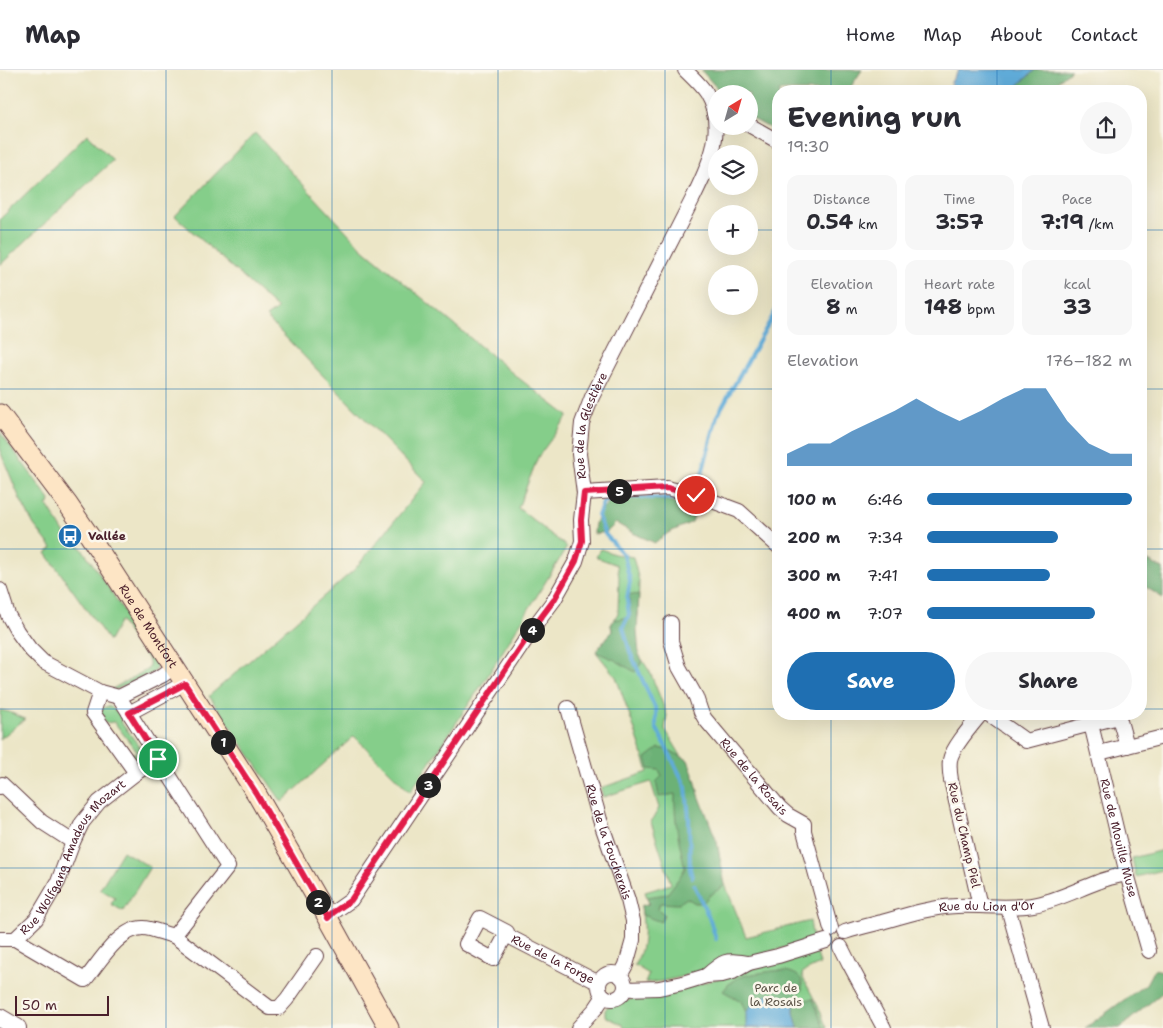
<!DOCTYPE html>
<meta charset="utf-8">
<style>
:root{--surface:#fff;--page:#f7f7f7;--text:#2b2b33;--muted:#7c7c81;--line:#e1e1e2;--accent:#1f6fb2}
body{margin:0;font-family:"Shantell Sans",sans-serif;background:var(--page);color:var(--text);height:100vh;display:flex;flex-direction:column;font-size:19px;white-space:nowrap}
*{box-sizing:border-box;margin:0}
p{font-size:16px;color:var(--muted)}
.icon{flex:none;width:28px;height:28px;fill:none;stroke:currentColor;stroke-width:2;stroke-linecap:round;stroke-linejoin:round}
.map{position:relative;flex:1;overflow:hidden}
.side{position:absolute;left:772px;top:15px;width:375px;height:635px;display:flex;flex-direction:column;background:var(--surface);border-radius:20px;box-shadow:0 5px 20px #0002}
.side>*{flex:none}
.needle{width:32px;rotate:37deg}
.fabs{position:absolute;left:708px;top:15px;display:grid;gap:10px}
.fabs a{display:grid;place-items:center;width:50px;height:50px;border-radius:50%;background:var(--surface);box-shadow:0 5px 20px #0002;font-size:25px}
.scale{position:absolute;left:15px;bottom:12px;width:94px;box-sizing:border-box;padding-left:5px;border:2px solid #4a1f2b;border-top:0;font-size:14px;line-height:18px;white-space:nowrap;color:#4a1f2b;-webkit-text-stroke:4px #fbf7ec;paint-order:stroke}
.pin{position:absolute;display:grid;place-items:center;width:42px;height:42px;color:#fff;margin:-21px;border:2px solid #fff;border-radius:50%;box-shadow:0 1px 5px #0007}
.km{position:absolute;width:25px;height:25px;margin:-12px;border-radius:50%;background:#222;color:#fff;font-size:14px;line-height:25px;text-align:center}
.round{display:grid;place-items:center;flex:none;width:52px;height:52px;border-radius:26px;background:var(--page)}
.overview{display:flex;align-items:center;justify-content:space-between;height:85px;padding:0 15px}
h1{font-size:28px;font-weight:700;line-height:38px}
.figures{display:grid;grid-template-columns:repeat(3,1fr);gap:8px;height:85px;padding:5px 15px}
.figures div{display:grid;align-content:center;border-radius:12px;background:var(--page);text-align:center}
.figures b{font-size:21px;font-weight:700}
.figures small{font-size:14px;font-weight:400}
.figures p{font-size:14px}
.chart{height:140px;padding:10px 15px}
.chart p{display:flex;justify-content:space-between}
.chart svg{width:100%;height:90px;margin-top:5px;fill:var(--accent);opacity:.7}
.button{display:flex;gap:10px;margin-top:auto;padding:10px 15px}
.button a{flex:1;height:58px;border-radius:30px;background:var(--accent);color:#fff;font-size:20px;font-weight:700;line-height:58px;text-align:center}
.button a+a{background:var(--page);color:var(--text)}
ul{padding:0 15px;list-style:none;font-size:16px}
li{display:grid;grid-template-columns:80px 60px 1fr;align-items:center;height:38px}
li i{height:12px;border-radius:6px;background:var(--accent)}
header{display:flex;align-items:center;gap:30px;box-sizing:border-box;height:70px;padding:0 25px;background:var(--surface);border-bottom:1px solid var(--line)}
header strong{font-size:24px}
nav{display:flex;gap:28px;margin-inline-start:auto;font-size:18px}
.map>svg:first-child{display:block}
</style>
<header>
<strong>Map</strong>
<nav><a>Home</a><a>Map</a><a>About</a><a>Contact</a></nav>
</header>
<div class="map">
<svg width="1163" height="958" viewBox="0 0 1163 958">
<rect width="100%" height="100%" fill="#fbf7ec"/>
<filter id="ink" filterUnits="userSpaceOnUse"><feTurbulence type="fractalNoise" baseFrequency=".02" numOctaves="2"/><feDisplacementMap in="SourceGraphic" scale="10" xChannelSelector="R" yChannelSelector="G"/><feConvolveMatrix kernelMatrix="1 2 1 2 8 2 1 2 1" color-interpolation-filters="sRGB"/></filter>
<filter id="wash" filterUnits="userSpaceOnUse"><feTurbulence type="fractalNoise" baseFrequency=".0096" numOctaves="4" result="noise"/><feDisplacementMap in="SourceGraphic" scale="20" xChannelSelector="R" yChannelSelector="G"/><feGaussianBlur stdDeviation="1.12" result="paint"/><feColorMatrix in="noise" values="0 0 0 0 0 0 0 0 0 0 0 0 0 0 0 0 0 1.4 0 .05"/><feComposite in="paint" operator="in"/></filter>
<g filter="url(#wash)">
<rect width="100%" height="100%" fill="#ece6c7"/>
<!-- green -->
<path fill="#85ce8a" stroke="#68765a" d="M 255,63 L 362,178 L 516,306 L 568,346 L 538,387 L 518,438 L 567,477 L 487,607 L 410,722 L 354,666 L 282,732 L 209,626 L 355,499 L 426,412 L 266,247 L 278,239 L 175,146 Z
M 87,64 L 113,90 L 0,195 L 0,149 Z
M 0,362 L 50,430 L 49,434 L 47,435 L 68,469 L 74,469 L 86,484 L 155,588 C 157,595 157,598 153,603 L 115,620 L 112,619 L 148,599 L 149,595 L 149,591 L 120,551 L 109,571 L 46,483 L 52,478 L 34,455 L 20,429 L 0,381 Z
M 601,479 L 614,484 L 633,487 L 639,511 L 638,546 L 633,558 L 639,585 L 650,602 L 660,627 L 667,645 L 665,659 L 695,709 L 699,749 L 746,867 L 810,851 L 813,869 L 809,871 L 706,899 C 686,906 665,912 645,913 L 649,904 L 634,895 C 646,878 644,856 641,836 L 649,833 L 645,822 L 671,814 L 651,752 L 659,738 L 651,712 L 603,727 L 601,718 L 648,702 L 637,666 L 616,607 L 596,582 L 612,561 L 611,555 L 618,543 L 619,507 L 617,495 L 596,487 Z
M 109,636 L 117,642 L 122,648 L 120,651 L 140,677 L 143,675 L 148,683 C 147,689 144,692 138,693 L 135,691 L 129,683 L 138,683 L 114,652 L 105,653 L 100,641 L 105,637 Z
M 0,640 L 9,642 L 25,649 L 0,669 Z
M 1163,780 L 1163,800 L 1136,807 L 1132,788 Z
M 123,781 L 150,797 L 123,841 L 111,834 L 115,828 L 100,819 Z
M 816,880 L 820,894 L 803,902 L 802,906 L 821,942 L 824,951 L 827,958 L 624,958 L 623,955 L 605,946 L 605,940 L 608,936 L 643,926 L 667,924 L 709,911 Z"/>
<!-- forest -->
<path fill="#6cb176" stroke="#5b6850" d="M 701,0 L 862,0 L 848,21 L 779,21 L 779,63 L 749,47 L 749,24 L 722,24 Z
M 1035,0 L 1071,0 L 1046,21 L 1012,21 Z
M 618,426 L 669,431 L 697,438 L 692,452 L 668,463 L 655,473 L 633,463 L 616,453 L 607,462 L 594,464 C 594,445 603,436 618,426 Z
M 1141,487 L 1163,499 L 1163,528 L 1141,514 Z
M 629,524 L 639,525 L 637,560 L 639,585 L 643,591 L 635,602 L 615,590 L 596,582 L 612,561 L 611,555 L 614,550 L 630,547 Z
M 659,678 L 671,681 L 688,690 L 695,709 L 699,725 L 717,772 L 725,815 L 709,826 L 703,833 L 695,833 L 687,828 L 678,834 L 660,833 L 658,839 L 664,844 L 661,852 L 642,845 L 641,836 L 649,834 L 647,827 L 667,824 L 679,808 L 685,798 C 679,773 674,750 675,724 L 659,727 L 656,712 L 662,706 L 659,700 L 649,699 L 646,688 Z
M 1154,899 L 1163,901 L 1163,922 L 1120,958 L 1085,958 L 1146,914 Z
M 773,901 C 783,900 797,901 802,911 C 802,912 802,918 802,920 L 794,928 C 770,925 761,922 746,943 L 741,931 L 723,921 C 726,918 728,914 731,912 C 740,904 762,903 773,901 Z
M 813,929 L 824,958 L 798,958 L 794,943 L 794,934 L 802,930 Z"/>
<!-- water -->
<path fill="#60acd9" stroke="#556682" d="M 959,0 L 1035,0 L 1012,21 L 952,21 L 951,12 Z
M 767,925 L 794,928 L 794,943 L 798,958 L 746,958 L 746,943 L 753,933 Z"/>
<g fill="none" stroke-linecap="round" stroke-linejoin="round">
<!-- stream -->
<path stroke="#60acd9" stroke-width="4" d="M 695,418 L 701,408 L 717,346 L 779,235
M 617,427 L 603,432 L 598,446 L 605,464 L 624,485 L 630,511 L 627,529 L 629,545 L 623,557 L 630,582 L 656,640 L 656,657 L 686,717 L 689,748 L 690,799 L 692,807
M 628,427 L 679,429
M 694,815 L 710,850 L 716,869"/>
</g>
</g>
<g filter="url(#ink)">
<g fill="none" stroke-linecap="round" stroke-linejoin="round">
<!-- minor casing -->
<g stroke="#623d42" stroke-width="16">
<g id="minor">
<path d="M 749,55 L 779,72"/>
<path d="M 584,423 L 667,418 L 696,425 L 739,441 L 779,477"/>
<path d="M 0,520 L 8,545 L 17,561 L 30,579 L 43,592 L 100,622 L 119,627 L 163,605 L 174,597"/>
<path id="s1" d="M 671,553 L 671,571 L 679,597 L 696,627 L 701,642 L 705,649 L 780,738 L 788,745 L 804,754 L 804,761 L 831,859"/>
<path d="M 100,622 L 93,643 L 136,703"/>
<path id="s2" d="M 568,638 L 600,750 L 628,830 L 633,851 L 633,870 L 626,895 L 620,906"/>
<path d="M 129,643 L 185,613"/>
<path id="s3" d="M 988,644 L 1026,671 L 1091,654 L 1127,804 L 1149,881"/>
<path d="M 1118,644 L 1127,676 L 1163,667"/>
<path d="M 1091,654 L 1119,647"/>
<path d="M 1099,683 L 1127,676"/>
<path d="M 0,717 L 2,714 L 42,752 L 73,772"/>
<path d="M 980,836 L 951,710 C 950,704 949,697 950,690 C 952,678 972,655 981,644"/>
<path d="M 1008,838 L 1042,958"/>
<path id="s4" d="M 328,848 L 334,842 L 351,830 L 539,550 L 554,530 L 576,491 L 582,471 L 581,450 L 584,423 L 579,384 L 582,353 L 592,327 L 692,130 C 708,97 728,60 706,23 C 701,15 692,7 685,0"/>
<path id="s5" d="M 845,862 C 857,858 870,855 882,852 C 906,845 931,837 957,836 C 982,835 1007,839 1033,835 C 1056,831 1076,820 1098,812 C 1107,808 1117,806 1127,804"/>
<path id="s6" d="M 506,865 L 493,889 L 466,874 L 480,848 L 507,862 L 506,865 L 599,913"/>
<path d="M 174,866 L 270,938 L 279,938 L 287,929 L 317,886"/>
<path d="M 0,869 L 15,869 L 85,910 C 99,893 119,858 143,858 C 151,858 165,864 174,866 L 228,797 L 119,627"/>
<path id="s7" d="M 15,869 L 36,849 L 58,812 L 73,772 L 82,753 L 99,732 L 136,703 L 157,689"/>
<path d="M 841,877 L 849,893 L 884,958"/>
<circle cx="612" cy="916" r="13"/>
<path d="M 706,906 C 725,889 725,890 749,893"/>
<path d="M 625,919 L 659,918 L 683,913 L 706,906 L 722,905 L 733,902 L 749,893 L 778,886 L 826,871"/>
<path d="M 578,958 L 596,938 L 604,926"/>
</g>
</g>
<!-- tertiary casing -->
<g stroke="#623d42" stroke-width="20">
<path id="tertiary" d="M 0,948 L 17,958"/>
</g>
<!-- secondary casing -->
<g stroke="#623d42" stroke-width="21">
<g id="secondary">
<path id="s8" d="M 0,344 L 67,433 L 89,465 L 256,723 L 328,848 L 389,958"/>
</g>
</g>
<!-- minor -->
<use href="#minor" stroke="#fff" stroke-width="14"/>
<!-- tertiary -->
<use href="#tertiary" stroke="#fff" stroke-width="18"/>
<!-- secondary -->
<use href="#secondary" stroke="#fde5c5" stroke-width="19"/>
</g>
</g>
<g fill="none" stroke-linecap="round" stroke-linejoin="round" filter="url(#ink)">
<!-- route casing -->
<g stroke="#fff" stroke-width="10">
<path id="route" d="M 158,689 L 129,643 L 185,614 L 256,723 L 328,848 L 334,842 L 351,830 L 539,550 L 554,530 L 576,491 L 582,471 L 581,450 L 584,423 L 667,418 L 696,425"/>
</g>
<!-- route -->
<use href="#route" stroke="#e11d48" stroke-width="6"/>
</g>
<!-- grid -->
<path fill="none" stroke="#1f6fb2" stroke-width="1" stroke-opacity="0.55" d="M 166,0 L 166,958M 332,0 L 332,958M 498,0 L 498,958M 665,0 L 665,958M 831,0 L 831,21M 997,0 L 997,21M 0,160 L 716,160M 749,160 L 779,160M 1141,160 L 1163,160M 0,319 L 779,319M 1141,319 L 1163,319M 0,479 L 779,479M 1141,479 L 1163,479M 0,639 L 779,639M 1141,639 L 1163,639M 831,644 L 831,958M 997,644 L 997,958M 0,798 L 1163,798"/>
<!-- icons -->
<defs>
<g id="bus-disc" transform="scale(1.25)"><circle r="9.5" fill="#1f6fb2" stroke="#fbf7ec"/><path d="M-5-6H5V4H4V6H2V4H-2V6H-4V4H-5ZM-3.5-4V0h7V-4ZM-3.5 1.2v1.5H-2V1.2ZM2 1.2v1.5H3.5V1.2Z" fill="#fff"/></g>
</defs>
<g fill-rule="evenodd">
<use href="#bus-disc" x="70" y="466"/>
</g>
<g text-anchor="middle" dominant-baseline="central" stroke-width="5" stroke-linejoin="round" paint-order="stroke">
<!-- street labels -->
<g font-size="12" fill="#4a1f2b" stroke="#fbf7ec">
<text stroke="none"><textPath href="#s4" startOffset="575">Rue de la Glestière</textPath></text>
<text stroke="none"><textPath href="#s8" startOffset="259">Rue de Montfort</textPath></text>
<text stroke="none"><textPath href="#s1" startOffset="179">Rue de la Rosais</textPath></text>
<text transform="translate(964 765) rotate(77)">Rue du Champ Piel</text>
<text stroke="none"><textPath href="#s3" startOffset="231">Rue de Mouille Muse</textPath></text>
<text stroke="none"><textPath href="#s2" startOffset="140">Rue de la Foucherais</textPath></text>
<text stroke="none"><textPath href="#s7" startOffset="102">Rue Wolfgang Amadeus Mozart</textPath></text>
<text stroke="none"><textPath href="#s5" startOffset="145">Rue du Lion d'Or</textPath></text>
<text stroke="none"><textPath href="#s6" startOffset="174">Rue de la Forge</textPath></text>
</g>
<!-- poi labels -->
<g font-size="12" font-weight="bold" fill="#4a1f2b" stroke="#fbf7ec" text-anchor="start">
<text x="88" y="466">Vallée</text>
</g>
<!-- park labels -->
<g font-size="12" fill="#5c5448" stroke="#fbf7ec">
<text x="776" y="918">Parc de<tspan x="776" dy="14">la Rosais</tspan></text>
</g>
</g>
</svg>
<div class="fabs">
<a><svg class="needle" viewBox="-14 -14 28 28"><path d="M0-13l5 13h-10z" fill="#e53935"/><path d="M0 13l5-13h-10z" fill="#7c7c81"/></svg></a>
<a><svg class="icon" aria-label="layers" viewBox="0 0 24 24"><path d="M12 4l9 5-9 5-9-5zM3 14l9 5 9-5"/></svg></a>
<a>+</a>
<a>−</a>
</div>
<div class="scale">50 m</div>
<div class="pin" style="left:158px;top:689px;background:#1e9e55"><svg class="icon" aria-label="arrive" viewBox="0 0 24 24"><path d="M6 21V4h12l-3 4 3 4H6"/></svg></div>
<div class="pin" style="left:696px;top:425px;background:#d93025"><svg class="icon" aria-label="check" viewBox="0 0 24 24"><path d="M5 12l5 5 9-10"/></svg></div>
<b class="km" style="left:223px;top:672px">1</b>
<b class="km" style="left:318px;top:832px">2</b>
<b class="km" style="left:428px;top:715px">3</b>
<b class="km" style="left:532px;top:560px">4</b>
<b class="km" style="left:619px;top:421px">5</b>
<section class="side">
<div class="overview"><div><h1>Evening run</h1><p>19:30</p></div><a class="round"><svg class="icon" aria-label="share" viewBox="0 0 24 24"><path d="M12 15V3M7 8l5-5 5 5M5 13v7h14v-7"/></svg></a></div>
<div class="figures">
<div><p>Distance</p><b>0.54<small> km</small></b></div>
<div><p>Time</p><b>3:57</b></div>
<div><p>Pace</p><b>7:19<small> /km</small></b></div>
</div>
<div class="figures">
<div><p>Elevation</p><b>8<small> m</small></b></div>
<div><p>Heart rate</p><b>148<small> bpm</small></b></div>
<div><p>kcal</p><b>33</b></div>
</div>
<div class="chart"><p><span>Elevation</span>176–182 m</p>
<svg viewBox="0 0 160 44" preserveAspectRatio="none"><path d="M0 44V38L10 33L20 33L30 27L40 22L50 17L60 11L70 17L80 22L90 17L100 11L110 6L120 6L130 22L140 33L150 38L160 38V44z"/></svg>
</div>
<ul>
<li><b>100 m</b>6:46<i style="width:100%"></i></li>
<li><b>200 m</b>7:34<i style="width:64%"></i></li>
<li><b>300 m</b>7:41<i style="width:60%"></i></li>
<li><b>400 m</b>7:07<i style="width:82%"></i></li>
</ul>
<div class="button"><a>Save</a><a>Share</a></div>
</section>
</div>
